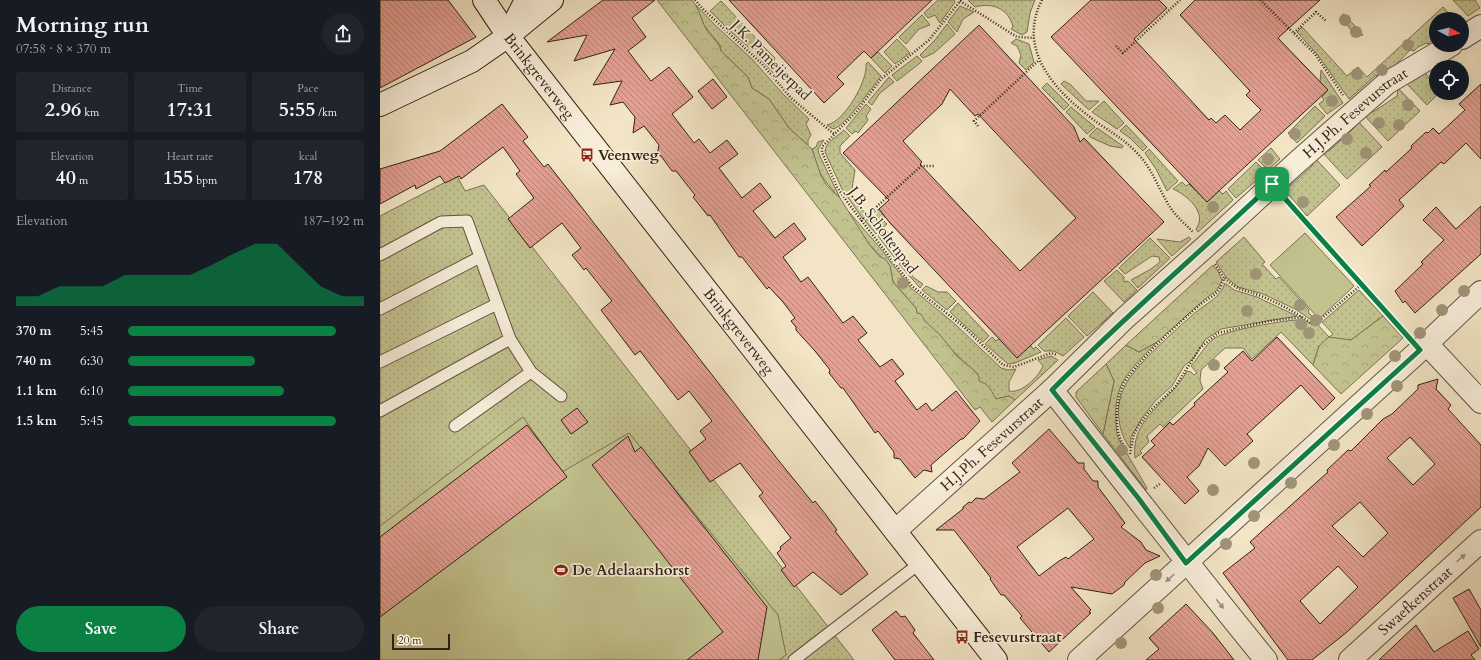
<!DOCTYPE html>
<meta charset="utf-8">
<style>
:root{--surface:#171b24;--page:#20242c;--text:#f1f3f6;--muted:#9ea1a6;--accent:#0b8043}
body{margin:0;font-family:Cardo,serif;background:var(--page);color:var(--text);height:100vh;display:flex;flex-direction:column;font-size:15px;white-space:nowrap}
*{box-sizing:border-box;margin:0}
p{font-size:13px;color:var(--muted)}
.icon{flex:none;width:22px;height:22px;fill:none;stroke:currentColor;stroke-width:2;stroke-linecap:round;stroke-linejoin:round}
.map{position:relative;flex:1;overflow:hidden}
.details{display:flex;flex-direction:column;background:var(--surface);width:380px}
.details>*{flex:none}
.needle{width:26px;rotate:97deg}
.buttons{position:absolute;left:1049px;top:12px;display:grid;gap:8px}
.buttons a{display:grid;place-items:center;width:40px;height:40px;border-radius:50%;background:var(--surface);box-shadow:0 4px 16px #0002;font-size:20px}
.scale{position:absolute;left:12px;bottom:10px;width:58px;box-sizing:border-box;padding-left:4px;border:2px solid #312316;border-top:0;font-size:11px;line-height:14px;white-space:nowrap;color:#312316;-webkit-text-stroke:3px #f7edd9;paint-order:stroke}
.pin{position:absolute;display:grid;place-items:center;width:34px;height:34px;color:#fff;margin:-17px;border-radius:8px;box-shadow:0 2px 6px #0006}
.round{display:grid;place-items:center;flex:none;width:42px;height:42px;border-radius:21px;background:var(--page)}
.head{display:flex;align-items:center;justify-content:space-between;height:68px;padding:0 16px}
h1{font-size:22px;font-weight:800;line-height:30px}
.figures{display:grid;grid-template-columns:repeat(3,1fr);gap:6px;height:68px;padding:4px 16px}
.figures div{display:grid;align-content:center;border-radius:4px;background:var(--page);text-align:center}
.figures b{font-size:20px;font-weight:800}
.figures small{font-size:11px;font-weight:400}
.figures p{font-size:11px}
.chart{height:112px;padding:8px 16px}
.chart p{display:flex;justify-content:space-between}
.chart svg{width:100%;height:72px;margin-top:4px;fill:var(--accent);opacity:.7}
.action{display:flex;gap:8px;margin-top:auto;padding:8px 16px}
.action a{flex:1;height:46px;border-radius:24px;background:var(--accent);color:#fff;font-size:16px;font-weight:800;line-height:46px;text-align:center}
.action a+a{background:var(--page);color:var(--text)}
ul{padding:0 16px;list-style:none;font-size:13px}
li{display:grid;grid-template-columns:64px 48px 1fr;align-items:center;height:30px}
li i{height:10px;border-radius:5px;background:var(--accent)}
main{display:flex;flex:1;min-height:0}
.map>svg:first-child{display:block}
</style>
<main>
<section class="details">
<div class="head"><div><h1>Morning run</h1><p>07:58 · 8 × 370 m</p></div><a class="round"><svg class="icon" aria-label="share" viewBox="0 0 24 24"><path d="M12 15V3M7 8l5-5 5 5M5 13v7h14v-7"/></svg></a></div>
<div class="figures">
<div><p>Distance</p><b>2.96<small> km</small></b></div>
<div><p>Time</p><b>17:31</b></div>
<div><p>Pace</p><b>5:55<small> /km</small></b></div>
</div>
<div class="figures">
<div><p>Elevation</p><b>40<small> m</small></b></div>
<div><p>Heart rate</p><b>155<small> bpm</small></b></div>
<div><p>kcal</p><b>178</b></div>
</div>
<div class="chart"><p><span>Elevation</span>187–192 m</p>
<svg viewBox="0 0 160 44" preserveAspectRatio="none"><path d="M0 44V38L10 38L20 32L30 32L40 32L50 25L60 25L70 25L80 25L90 19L100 12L110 6L120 6L130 19L140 32L150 38L160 38V44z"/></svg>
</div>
<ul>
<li><b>370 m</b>5:45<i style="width:88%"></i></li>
<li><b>740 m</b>6:30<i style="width:54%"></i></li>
<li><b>1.1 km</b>6:10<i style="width:66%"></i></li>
<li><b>1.5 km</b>5:45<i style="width:88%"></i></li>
</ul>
<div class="action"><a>Save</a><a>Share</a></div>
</section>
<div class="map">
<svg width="1101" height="660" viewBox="0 0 1101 660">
<defs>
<pattern id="green-dots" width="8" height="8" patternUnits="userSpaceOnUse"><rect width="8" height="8" fill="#c2c28f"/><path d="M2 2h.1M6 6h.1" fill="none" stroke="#a7a67b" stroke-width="1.8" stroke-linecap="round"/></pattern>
<pattern id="forest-crowns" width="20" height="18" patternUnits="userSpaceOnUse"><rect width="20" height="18" fill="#c2c28f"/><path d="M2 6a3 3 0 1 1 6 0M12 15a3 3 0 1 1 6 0" fill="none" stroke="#a7a67b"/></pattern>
<pattern id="building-back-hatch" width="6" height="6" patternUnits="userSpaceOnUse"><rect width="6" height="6" fill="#e6a093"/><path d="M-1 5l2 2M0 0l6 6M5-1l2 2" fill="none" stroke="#bb8277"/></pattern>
</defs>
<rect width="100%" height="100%" fill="#f2e4c4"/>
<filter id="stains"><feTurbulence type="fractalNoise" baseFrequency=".005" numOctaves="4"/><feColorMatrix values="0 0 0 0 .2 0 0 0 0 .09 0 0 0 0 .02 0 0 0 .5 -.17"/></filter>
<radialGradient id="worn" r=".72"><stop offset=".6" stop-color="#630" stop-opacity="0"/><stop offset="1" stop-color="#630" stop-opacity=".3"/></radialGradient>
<!-- green -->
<path fill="url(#green-dots)" stroke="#7a7252" d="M 558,0 L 574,0 L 575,2 L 560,23 L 555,15 L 548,18 L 544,13 Z
M 588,0 L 655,0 L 650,13 L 647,32 L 642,35 L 631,29 L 633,27 C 629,9 613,2 595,7 Z
M 1073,0 L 1095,0 L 1100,8 L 1088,16 Z
M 341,1 L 358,19 L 348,29 L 330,11 Z
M 316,5 L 335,25 L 372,59 L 403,94 L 429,119 L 426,124 L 431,135 L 428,140 L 428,145 L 409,128 L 389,99 L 372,88 L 368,77 L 341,51 L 340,45 L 323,24 Z
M 580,6 L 594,12 L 583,19 L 577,32 L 568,22 Z
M 1063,7 L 1074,19 L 1056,19 L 1056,37 L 1048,44 L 1046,43 L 1038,47 L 1034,51 L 1030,50 L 1012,69 L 1007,69 L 996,76 L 996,75 L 969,99 L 937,54 L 917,32 L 922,27 L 967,76 L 978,67 L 987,77 Z
M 963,14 L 965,15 L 983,35 L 976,36 L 961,18 Z
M 542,15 L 550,25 L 539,29 L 526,44 L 519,37 Z
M 360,21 L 381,44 L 373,51 L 350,31 Z
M 567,24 L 575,34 L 554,53 L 543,58 L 540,55 L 555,40 Z
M 517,39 L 530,53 L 515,64 L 504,52 Z
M 636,39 L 649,44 L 654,62 L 646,70 L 639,63 L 641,55 L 637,46 L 631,43 Z
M 383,46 L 395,58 L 393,64 L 400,73 L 396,76 L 375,53 Z
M 498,52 L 512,66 L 505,73 L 491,58 Z
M 537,56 L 542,61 L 540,63 L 517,81 L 512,75 Z
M 488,62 L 501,76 C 492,87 465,127 453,129 L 447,125 C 464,122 488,81 486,64 Z
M 941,70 L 963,103 L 947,114 L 939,104 L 944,100 L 942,97 L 948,90 L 940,82 Z
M 1044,71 L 1056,88 L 1056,93 L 1059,93 L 1047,105 L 1026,83 Z
M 509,77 L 514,82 L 500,93 L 492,105 L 488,102 Z
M 684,81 L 691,85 L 706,101 L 719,101 L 709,110 L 681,84 Z
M 667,83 L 689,105 L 684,110 L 662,88 Z
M 1018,88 L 1040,111 L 1008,141 L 982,113 L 986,110 L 993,112 L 1017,96 Z
M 724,101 L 744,123 L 737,129 L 712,112 Z
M 486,104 L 491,109 L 486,116 L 488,120 L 478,133 L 476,131 L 472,134 L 466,128 Z
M 935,106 L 945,116 L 917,143 L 908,133 Z
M 691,107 L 715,127 L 707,134 L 686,112 Z
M 976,119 L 1002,147 L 967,179 L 941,151 L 949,151 L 974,128 Z
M 746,125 L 767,147 L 763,151 L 750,138 L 740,131 Z
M 717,128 L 743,146 L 742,148 L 730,146 L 710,137 L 709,136 Z
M 464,130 L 470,136 L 460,146 L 460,153 L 475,170 C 472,191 467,198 487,214 L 483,219 L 462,189 L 445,152 C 445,142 457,137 464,130 Z
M 444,140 L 438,149 L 439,154 L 460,198 C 445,183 436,170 432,149 L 436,147 L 438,142 Z
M 891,148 L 900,159 L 888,170 L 878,160 Z
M 769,149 L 798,181 L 787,191 L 776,169 L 765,153 Z
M 934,157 L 960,185 L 927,216 L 902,187 L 908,188 L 932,166 Z
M 876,162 L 886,172 L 856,198 L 848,189 Z
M 77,176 L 85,191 L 104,185 L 474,660 L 0,660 L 0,216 Z
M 802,182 L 806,186 L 809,184 L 827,202 L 839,191 L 843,194 L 846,191 L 853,200 L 818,232 L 816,229 C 828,213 807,195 793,189 Z
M 499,209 L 505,217 L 502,219 L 507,224 L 496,234 L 485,221 Z
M 469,212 L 501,249 L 531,288 L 575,324 L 621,368 L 628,370 L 636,369 L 629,382 L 629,391 C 642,394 659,376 663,366 L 658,360 L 671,356 L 678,360 L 635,400 L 629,396 L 616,399 C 611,391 605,387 599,381 C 595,377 593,370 588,366 C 574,351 558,338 545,322 C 542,318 542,315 537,313 L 536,308 L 513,282 L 510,266 L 489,244 L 473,222 Z
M 506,229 L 521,257 L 517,261 L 498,236 Z
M 809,237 L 811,239 L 792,256 L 777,239 L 800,242 Z
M 864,237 L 885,262 L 882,264 L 896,279 L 899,277 L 929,310 L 928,312 L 932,316 L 930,319 L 915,309 L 883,294 L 858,287 L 846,277 L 836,262 Z
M 770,238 L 790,258 L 758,288 L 751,280 L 771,269 L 780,262 L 779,257 L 772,256 L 745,274 L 739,268 Z
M 523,260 L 533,277 L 543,284 L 540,288 L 519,264 Z
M 737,270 L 744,277 L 744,282 L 748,281 L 757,290 L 744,302 L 724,281 Z
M 845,283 L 854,290 L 877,297 L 917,316 L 841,329 L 825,340 L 813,359 L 804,366 L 792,386 L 776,400 L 762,418 L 751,437 L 750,448 C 738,432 735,409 743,390 C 751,368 797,329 816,312 C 827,303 841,297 845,283 Z
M 546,286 L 558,292 L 567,292 L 576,301 L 567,310 L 542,290 Z
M 979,290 L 1003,316 L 971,340 L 939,346 L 933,365 L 901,332 L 872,359 L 863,348 L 845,348 L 821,370 L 820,381 L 823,389 L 783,427 L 780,424 L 767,436 L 769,442 L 760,451 L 762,453 L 755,458 C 750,417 790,403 807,371 L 811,372 L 814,375 L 817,373 L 811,366 C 820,356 824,346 835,338 C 844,331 908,319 921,320 C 928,320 931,326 938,325 L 949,337 L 953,334 L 942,322 Z
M 713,292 L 733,313 L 707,336 L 688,316 Z
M 578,303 L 609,336 L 603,342 L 570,312 Z
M 686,318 L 704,337 L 683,356 L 674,351 L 664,351 L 658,345 Z
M 612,337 L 616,341 L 619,339 L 625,345 L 651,346 L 653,349 L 656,347 L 661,352 L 635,363 L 628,364 L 605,344 Z
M 777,342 C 753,367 733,382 736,419 C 736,427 736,433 739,440 L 767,488 L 766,490 L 723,434 L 734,381 L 726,364 L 746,345 L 759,352 Z"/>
<!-- forest -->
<path fill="url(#forest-crowns)" stroke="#7a7252" d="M 277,0 L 312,0 C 320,9 321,22 328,32 C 333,39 339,42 341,51 L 368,77 L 372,88 L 389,99 L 409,128 L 432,149 L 441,176 L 447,186 L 460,198 L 489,244 L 499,256 L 506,260 L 510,266 L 513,282 L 536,308 L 537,313 L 541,314 L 545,321 L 560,335 L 577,356 L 596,372 L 599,377 L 599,381 C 609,384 611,390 616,399 L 629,396 L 635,400 L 612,422 L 600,407 L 595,410 Z
M 833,265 L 838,271 L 842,280 L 837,290 L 825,299 L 777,342 L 759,352 L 746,345 Z
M 1003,316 L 1023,338 L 961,394 L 933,365 L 939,346 L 949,337 L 971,340 Z
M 726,364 L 734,381 L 723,434 L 696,397 L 696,392 Z"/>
<!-- pitch -->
<path fill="#c2c28f" stroke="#7a7252" d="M 925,233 L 974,286 L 939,319 L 890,265 Z
M 143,417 L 182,472 L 249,433 L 398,615 L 406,655 L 399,660 L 0,660 L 0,526 Z"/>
<!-- building -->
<path fill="url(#building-back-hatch)" stroke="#312316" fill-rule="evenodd" d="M 0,0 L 68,0 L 96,37 L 0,88 Z
M 223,0 L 275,0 L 252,18 L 266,37 L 248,51 L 271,81 L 289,67 L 313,97 L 292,114 L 314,143 L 319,139 L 330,153 L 347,140 L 358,154 L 339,168 L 362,198 L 380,183 L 391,197 L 373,211 L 395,238 L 414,223 L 426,239 L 403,257 L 421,282 L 428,277 L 463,323 L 473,316 L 487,333 L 478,340 L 500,367 L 512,359 L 524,374 L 515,381 L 537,410 L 546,403 L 552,411 L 576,391 L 600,421 L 583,439 L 581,439 L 551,465 L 552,472 L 544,470 L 535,478 L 520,459 L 514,458 L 514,452 L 498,431 L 495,433 L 463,388 L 461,388 L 449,373 L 450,370 L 435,351 L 416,330 L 416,327 L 411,321 L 415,318 L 403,302 L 389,287 L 387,289 L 362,257 L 359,257 L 330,215 L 328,216 L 313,197 L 315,195 L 296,171 L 292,171 L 281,156 L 277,155 L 279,145 L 264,126 L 253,133 L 255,117 L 243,102 L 230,105 L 242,81 L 213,85 L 235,49 L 194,61 L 207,35 L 167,42 Z
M 349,0 L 552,0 L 491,58 L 484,51 L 457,77 L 464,84 L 444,103 Z
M 711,0 L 779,0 L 787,8 L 754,39 L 829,120 L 831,118 L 836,123 L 845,115 L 860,130 L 881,110 L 866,95 L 870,91 L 800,15 L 815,0 L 940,0 L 898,38 L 948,90 L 827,202 L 671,37 Z
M 599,25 L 694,127 L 700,142 L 704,138 L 784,222 L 637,358 L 510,223 L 499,209 L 509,200 L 463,153 ZM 570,89 L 595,116 L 598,114 L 696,218 L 640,271 L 540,164 L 542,162 L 523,141 L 562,104 Z
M 333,79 L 347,97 L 332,109 L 318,91 Z
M 1101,84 L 1101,159 L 1086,143 L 1064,164 L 1061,162 L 1019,200 L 1024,206 L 982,246 L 956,217 L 991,186 L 989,185 L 1005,170 L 1006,172 L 1032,148 L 1031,146 L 1046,132 L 1048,133 L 1053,128 L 1059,134 L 1085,110 L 1079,104 Z
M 122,104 L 148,137 L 143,141 L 164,167 L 168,164 L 399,461 L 433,503 L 435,501 L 446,515 L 457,530 L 455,531 L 488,574 L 461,595 L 433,572 L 414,587 L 401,570 L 406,566 L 397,553 L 401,549 L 400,547 L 411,538 L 379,496 L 383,493 L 360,463 L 330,482 L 309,452 L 326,439 L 320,431 L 332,421 L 309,391 L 298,400 L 260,351 L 255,355 L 221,310 L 232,301 L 206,268 L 204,270 L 192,255 L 201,248 L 182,223 L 150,248 L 128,219 L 154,198 L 136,174 L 140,171 L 123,147 L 81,179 L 79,176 L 65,183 L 60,176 L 36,189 L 35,185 L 0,204 L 0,169 L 60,151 Z
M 1101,206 L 1101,254 L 1035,313 L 1025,301 L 1023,303 L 1015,291 L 1043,264 L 1041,262 L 1064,240 L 1043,220 L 1056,207 L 1076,229 Z
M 897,337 L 955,398 L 943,410 L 921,385 L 867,434 L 873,441 L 845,466 L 828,448 L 819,466 L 807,477 L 819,491 L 805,504 L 762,457 L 775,445 L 771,441 L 790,422 L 793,425 L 815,405 L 814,403 L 848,372 L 844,368 L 863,351 L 872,361 Z
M 1058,379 L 1056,389 L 1071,405 L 1068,409 L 1101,445 L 1101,507 L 967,632 L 932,660 L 908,660 L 843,573 L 875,548 L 870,542 L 948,472 L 947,470 L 968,450 L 971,451 L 1003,419 L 1012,414 L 1038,389 L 1038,385 ZM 1030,437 L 1055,464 L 1033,485 L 1007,458 ZM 980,502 L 1008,533 L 983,557 L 952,526 ZM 958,566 L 978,587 L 940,624 L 920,601 Z
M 197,408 L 208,422 L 191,434 L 181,420 Z
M 147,425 L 187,477 L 0,617 L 0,537 Z
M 669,429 L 698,463 L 704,463 L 704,469 L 713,481 L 718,481 L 718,487 L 745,523 L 741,527 L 761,542 L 766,550 L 780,556 L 765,563 L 745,582 L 744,585 L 732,594 L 691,587 L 711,610 L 709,612 L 711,613 L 669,652 L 640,618 L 642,616 L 624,595 L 621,595 L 610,579 L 611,578 L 574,530 L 556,530 L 583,509 L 583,507 L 589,502 L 591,503 L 596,498 L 604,499 L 640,472 L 632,463 ZM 688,508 L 714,539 L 688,559 L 686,557 L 679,561 L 659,576 L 637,547 Z
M 248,436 L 255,452 L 261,447 L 387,607 L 378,660 L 307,660 L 343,632 L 212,465 Z
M 1089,589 L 1101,610 L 1101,647 L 1073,598 Z
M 806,604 L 833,633 L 854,660 L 766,660 L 779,649 L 769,638 Z
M 516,611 L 521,617 L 525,616 L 535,630 L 533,633 L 554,660 L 515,660 L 492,630 Z
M 1036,625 L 1054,652 L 1088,631 L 1099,649 L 1091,655 L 1095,660 L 999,660 Z"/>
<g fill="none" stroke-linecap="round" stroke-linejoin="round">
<!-- lane casing -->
<g stroke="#615342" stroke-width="13">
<path id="lane" d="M 0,255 L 61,222 L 87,221 L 130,339 L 151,372 L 181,396
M 0,309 L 100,257
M 0,362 L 117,304
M 0,411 L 130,339
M 75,426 L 151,372
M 414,660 L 540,563"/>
</g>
<!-- street casing -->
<g stroke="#615342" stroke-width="24">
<g id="street">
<path d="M 1082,38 L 1101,26"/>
<path d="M 1047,344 L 1101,402"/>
<path d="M 672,390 C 743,480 813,571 886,660"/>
<path id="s1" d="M 515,531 L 672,390 L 745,318 L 825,247 L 915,164 L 1007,83 L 1071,45"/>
<path d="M 699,660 L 1040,350 L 1101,292"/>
<path id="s2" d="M 970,660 L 1101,541"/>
</g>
</g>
<!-- secondary casing -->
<g stroke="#312316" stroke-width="24">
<g id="secondary">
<path id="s3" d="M 104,0 L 128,36 L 616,660"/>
<path d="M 130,31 L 146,0"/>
<path d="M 0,105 L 92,61 L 128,36 L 172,0"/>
</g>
</g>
<!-- path -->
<path stroke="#312316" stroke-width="2.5" stroke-dasharray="1 2" stroke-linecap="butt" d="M 315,0 L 323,9 L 382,64 L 411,98 L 454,134
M 581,0 L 549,40 L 501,79 L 477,111 L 442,147 L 442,152 L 457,187 L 468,203 L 532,286 L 584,327 L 623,365 L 634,367 L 671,353 L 677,355
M 662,0 C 635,52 679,95 718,123 C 732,133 745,140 757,153 C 773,169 779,191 792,210 C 798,218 806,225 813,232
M 880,0 L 935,54 L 963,95
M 580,1 L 637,37 L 654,38
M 914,33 L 936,12 L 946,21
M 736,46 L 743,53 L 800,0
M 598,126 L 594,121 L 659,60
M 906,200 L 1027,334
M 481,221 L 541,166 L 554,166
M 845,278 C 857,291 866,290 881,296 C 900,304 917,313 934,325 L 981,285
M 743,444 C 737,435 736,421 737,411 C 738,403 739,395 742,387 C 751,366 802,320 821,304 C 834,294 839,295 844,278 L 835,264
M 750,454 L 754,434 L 759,425 L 769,412 L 795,387 L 820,348 L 838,333 L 889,321 L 923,317
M 774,488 L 781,483"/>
<!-- lane -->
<use href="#lane" stroke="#f7edd9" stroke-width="11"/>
<!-- street -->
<use href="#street" stroke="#f7edd9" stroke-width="22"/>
<!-- secondary -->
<use href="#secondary" stroke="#f7edd9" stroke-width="22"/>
</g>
<!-- trees -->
<g fill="#a09478">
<circle cx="965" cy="20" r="6"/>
<circle cx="976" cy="32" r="6"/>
<circle cx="1028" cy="45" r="6"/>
<circle cx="1002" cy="70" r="6"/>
<circle cx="977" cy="74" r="6"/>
<circle cx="952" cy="101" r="6"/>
<circle cx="1028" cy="105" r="6"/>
<circle cx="999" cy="123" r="6"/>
<circle cx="1019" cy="125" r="6"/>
<circle cx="915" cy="134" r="6"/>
<circle cx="967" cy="139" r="6"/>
<circle cx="986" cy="153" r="6"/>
<circle cx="888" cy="159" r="6"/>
<circle cx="923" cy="202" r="6"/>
<circle cx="833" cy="207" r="6"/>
<circle cx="876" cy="274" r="6"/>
<circle cx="523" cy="283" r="6"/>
<circle cx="1084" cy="291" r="6"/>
<circle cx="920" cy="305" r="6"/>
<circle cx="1062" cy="310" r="6"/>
<circle cx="867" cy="311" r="6"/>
<circle cx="936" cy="320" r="6"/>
<circle cx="921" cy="324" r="6"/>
<circle cx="929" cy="333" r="6"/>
<circle cx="1040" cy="333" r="6"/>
<circle cx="1015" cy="356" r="6"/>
<circle cx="834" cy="365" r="6"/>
<circle cx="1017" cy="386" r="6"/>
<circle cx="987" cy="414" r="6"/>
<circle cx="954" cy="445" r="6"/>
<circle cx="742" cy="450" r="6"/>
<circle cx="874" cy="463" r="6"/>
<circle cx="911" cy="483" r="6"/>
<circle cx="833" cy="490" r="6"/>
<circle cx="874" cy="516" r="6"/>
<circle cx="846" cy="544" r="6"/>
<circle cx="776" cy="575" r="6"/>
<circle cx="778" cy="608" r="6"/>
<circle cx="741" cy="643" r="6"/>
</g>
<!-- one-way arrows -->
<defs><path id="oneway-solid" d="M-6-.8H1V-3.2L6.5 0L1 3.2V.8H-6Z"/></defs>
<g fill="#9e9281">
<use href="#oneway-solid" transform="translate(1081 558) rotate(-42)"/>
<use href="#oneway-solid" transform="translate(790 578) rotate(138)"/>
<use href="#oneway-solid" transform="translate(840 604) rotate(51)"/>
</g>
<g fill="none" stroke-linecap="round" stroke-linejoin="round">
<!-- route casing -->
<g stroke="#fff" stroke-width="8">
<path id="route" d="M 892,184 L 1040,350 L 806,563 L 759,499 L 672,390 C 743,318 819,253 892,184 Z"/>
</g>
<!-- route -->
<use href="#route" stroke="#0b8043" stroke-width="5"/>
</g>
<!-- icons -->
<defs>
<g id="bus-bare" transform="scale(1.08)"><path d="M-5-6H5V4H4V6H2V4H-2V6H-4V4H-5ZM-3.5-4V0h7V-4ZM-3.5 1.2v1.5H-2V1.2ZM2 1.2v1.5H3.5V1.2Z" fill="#8f2418" stroke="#f7edd9" stroke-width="2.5" paint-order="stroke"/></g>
<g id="stadium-bare" transform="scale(1.08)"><path d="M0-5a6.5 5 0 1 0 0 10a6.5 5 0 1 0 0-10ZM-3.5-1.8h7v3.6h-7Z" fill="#8f2418" stroke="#f7edd9" stroke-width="2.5" paint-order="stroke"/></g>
</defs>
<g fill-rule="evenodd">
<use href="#bus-bare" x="207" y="155"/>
<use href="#stadium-bare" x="181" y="570"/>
<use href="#bus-bare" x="582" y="637"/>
</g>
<g text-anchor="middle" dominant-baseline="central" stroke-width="3.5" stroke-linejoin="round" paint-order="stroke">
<!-- street labels -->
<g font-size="15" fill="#312316" stroke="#f7edd9">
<text transform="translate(391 60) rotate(45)">J.K. Pameijerpad</text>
<text stroke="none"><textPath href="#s3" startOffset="94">Brinkgreverweg</textPath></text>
<text stroke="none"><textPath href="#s1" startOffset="622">H.J.Ph. Fesevurstraat</textPath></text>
<text transform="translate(503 230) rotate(53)">J.B. Scholtenpad</text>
<text stroke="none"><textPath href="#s3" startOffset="418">Brinkgreverweg</textPath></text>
<text stroke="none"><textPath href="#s1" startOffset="130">H.J.Ph. Fesevurstraat</textPath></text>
<text stroke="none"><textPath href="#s2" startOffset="88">Swaefkenstraat</textPath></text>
</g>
<!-- poi labels -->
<g font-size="15" font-weight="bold" fill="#312316" stroke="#f7edd9" text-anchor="start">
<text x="218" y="155">Veenweg</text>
<text x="192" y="570">De Adelaarshorst</text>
<text x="593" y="637">Fesevurstraat</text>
</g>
</g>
<rect width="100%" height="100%" filter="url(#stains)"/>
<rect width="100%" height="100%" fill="url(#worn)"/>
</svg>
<div class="buttons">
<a><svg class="needle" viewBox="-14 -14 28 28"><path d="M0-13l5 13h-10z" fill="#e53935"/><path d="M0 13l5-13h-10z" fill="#9ea1a6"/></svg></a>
<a><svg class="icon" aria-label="locate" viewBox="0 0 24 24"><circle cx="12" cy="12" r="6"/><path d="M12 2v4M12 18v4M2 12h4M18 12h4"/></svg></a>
</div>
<div class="scale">20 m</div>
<div class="pin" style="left:892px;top:184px;background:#1e9e55"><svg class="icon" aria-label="arrive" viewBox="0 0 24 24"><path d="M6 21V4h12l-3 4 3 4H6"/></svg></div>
</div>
</main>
